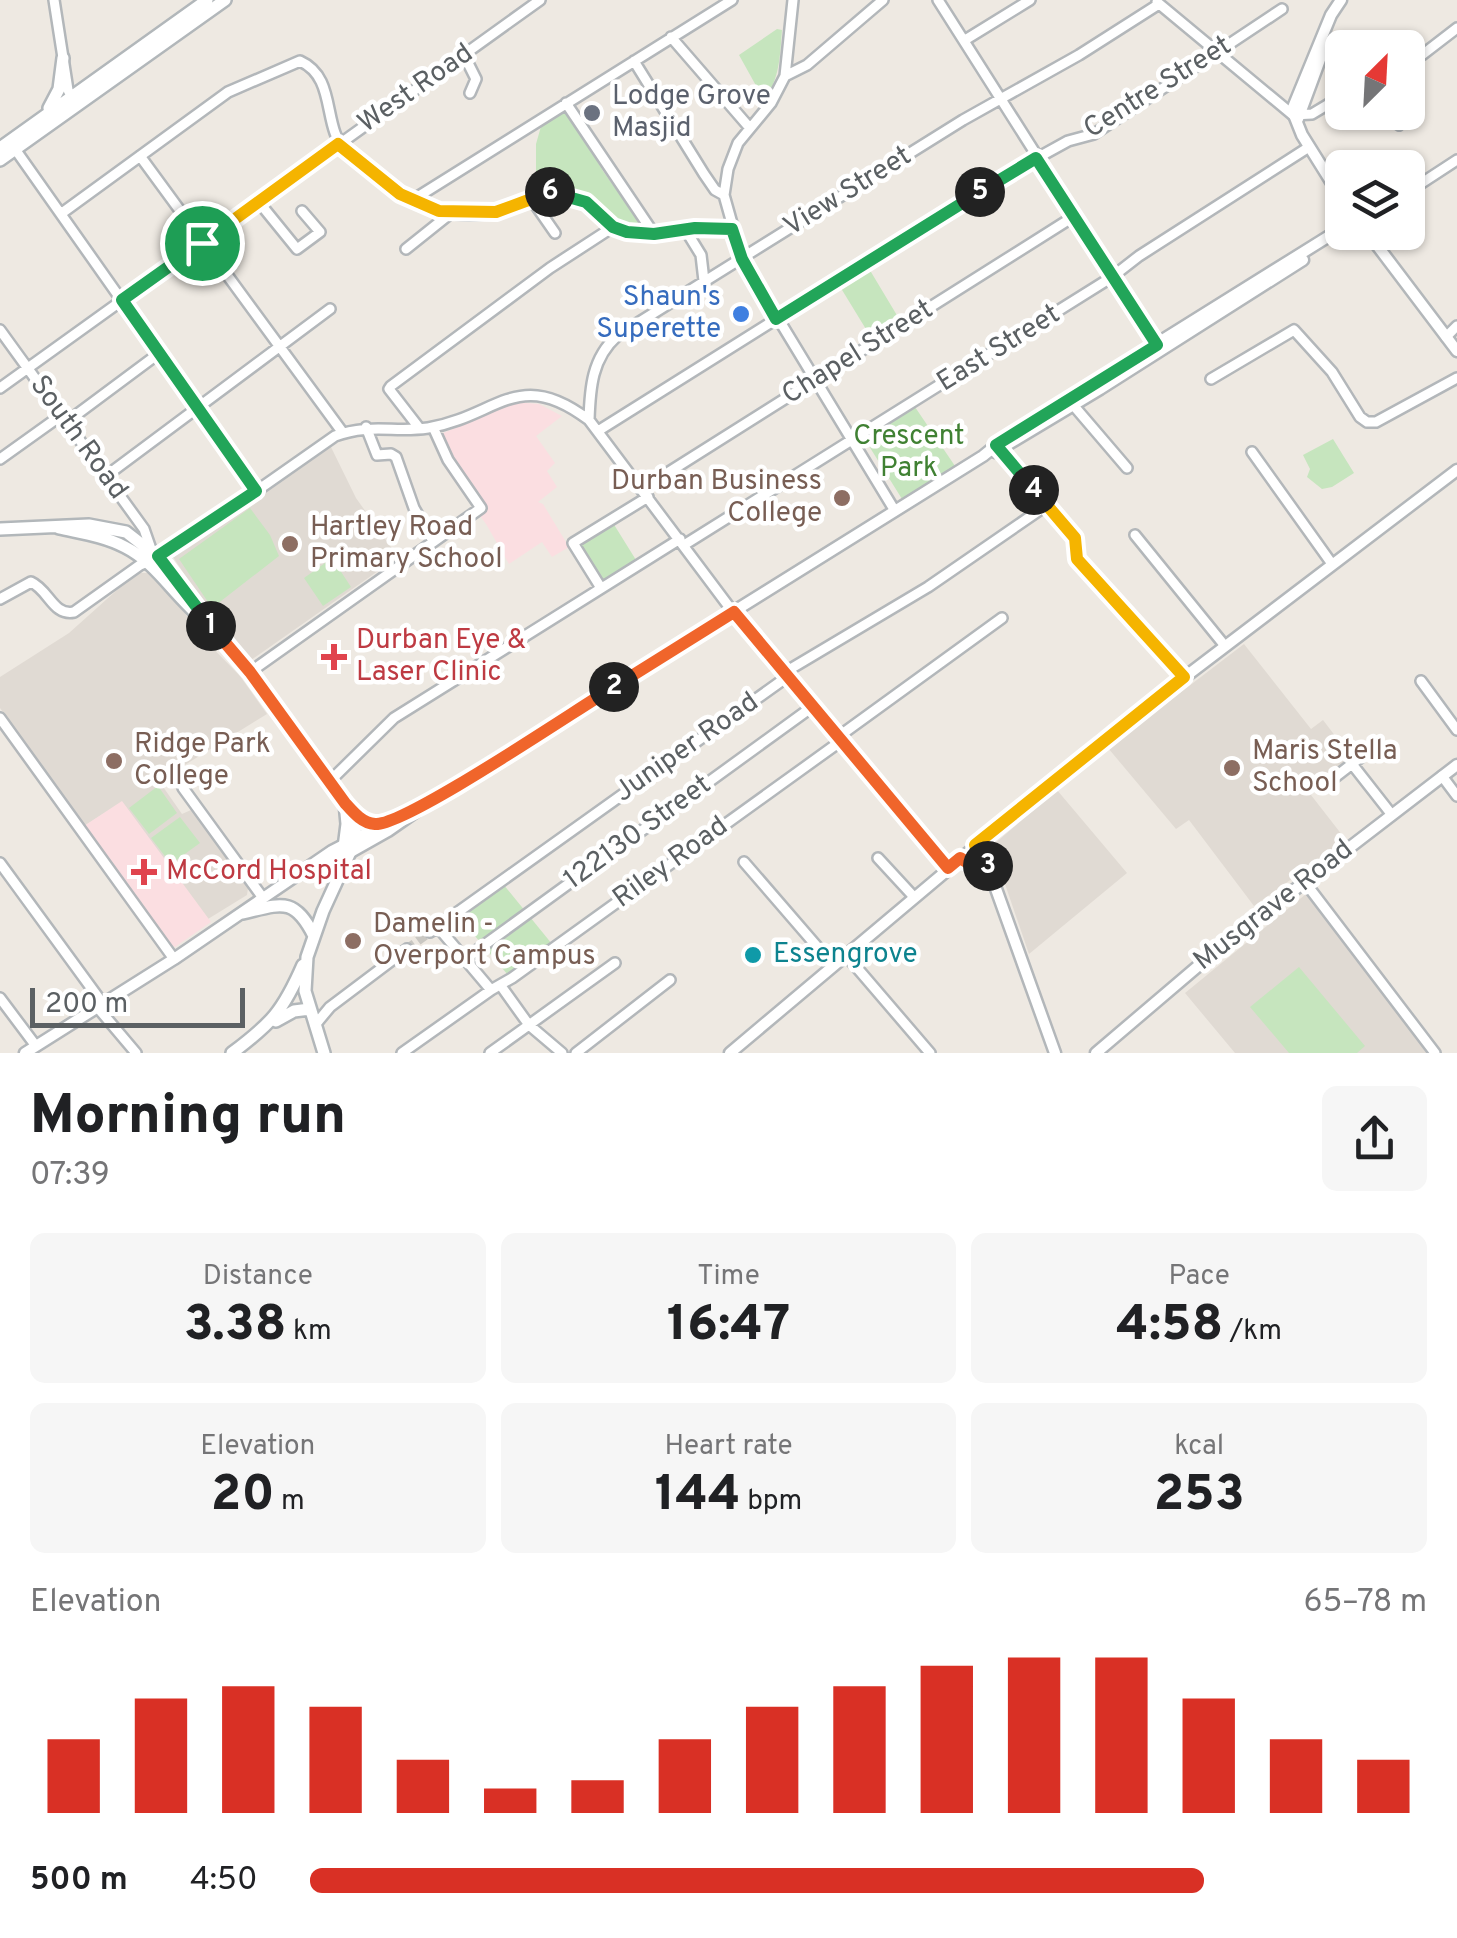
<!DOCTYPE html>
<meta charset="utf-8">
<style>
:root{--surface:#fff;--page:#f6f6f6;--text:#202124;--muted:#757577;--accent:#d93025}
body{margin:0;font-family:Overpass,sans-serif;background:var(--page);color:var(--text);height:100vh;display:flex;flex-direction:column;font-size:38px;white-space:nowrap}
*{box-sizing:border-box;margin:0}
p{font-size:32px;color:var(--muted)}
.icon{flex:none;width:55px;height:55px;fill:none;stroke:currentColor;stroke-width:2;stroke-linecap:round;stroke-linejoin:round}
.map{position:relative;height:1053px;overflow:hidden}
.sheet{display:flex;flex-direction:column;background:var(--surface);flex:1}
.sheet>*{flex:none}
.needle{width:65px;rotate:24deg}
.tools{position:absolute;left:1325px;top:30px;display:grid;gap:20px}
.tools a{display:grid;place-items:center;width:100px;height:100px;border-radius:15px;background:var(--surface);box-shadow:0 2px 8px #0004;font-size:50px}
.scale{position:absolute;left:30px;bottom:25px;width:215px;box-sizing:border-box;padding-left:10px;border:5px solid #5b6063;border-top:0;font-size:28px;line-height:35px;white-space:nowrap;color:#5b6063;-webkit-text-stroke:8px #fff;paint-order:stroke}
.pin{position:absolute;display:grid;place-items:center;width:85px;height:85px;color:#fff;margin:-42px;border:5px solid #fff;border-radius:50%;box-shadow:0 2px 10px #0007}
.km{position:absolute;width:50px;height:50px;margin:-25px;border-radius:50%;background:#222;color:#fff;font-size:28px;line-height:50px;text-align:center}
.round{display:grid;place-items:center;flex:none;width:105px;height:105px;border-radius:15px;background:var(--page)}
.headline{display:flex;align-items:center;justify-content:space-between;height:170px;padding:0 30px}
h1{font-size:55px;font-weight:800;line-height:75px}
.figures{display:grid;grid-template-columns:repeat(3,1fr);gap:15px;height:170px;padding:10px 30px}
.figures div{display:grid;align-content:center;border-radius:15px;background:var(--page);text-align:center}
.figures b{font-size:50px;font-weight:800}
.figures small{font-size:28px;font-weight:400}
.figures p{font-size:28px}
.chart{height:280px;padding:20px 30px}
.chart p{display:flex;justify-content:space-between}
.chart svg{width:100%;height:180px;margin-top:10px;stroke:var(--accent);stroke-width:6}
ul{padding:0 30px;list-style:none;font-size:32px}
li{display:grid;grid-template-columns:160px 120px 1fr;align-items:center;height:75px}
li i{height:25px;border-radius:12px;background:var(--accent)}
.map>svg:first-child{display:block}
</style>
<div class="map">
<svg width="1457" height="1053" viewBox="0 0 1457 1053">
<rect width="100%" height="100%" fill="#eee9e2"/>
<!-- education -->
<path fill="#e0dad3" d="M 329,443 L 356,498 L 398,557 L 251,660 L 206,607 L 173,557 Z
M 136,573 L 149,573 L 180,606 L 200,635 L 240,676 L 267,714 L 159,781 L 182,814 L 191,810 L 248,888 L 247,895 L 208,919 L 122,802 L 84,826 L 0,708 L 0,677 L 69,633 Z
M 1244,644 L 1311,729 L 1323,720 L 1352,758 L 1311,795 L 1346,840 L 1254,906 L 1189,820 L 1176,829 L 1108,748 Z
M 1057,790 L 1127,873 L 1029,954 L 992,846 Z
M 1306,894 L 1341,935 L 1430,1053 L 1235,1053 L 1185,993 Z"/>
<!-- medical -->
<path fill="#fbdee1" d="M 515,402 L 539,404 L 562,416 L 536,436 L 555,463 L 547,471 L 557,487 L 538,502 L 543,504 L 569,547 L 552,557 L 542,542 L 509,564 L 486,524 L 447,471 L 452,461 L 441,434 Z
M 122,801 L 211,922 L 175,947 L 164,940 L 84,826 Z"/>
<!-- green -->
<path fill="#c6e5be" d="M 777,29 L 782,30 C 780,55 780,79 764,100 L 739,55 Z
M 566,108 L 603,171 L 645,230 L 615,221 L 577,192 L 550,185 L 542,172 L 536,174 L 536,144 L 542,123 Z
M 868,267 L 901,322 L 872,339 L 839,285 Z
M 915,407 L 955,466 L 902,499 L 864,438 Z
M 1333,439 L 1354,473 L 1332,487 L 1322,489 L 1307,477 L 1310,469 L 1303,455 Z
M 250,508 L 270,535 L 279,556 L 212,608 L 179,559 Z
M 613,523 L 636,560 L 603,582 L 579,545 Z
M 332,558 L 351,587 L 323,606 L 304,578 Z
M 158,786 L 177,813 L 149,834 L 129,808 Z
M 180,817 L 200,843 L 171,864 L 151,838 Z
M 503,884 L 552,944 L 508,975 L 458,916 Z
M 1299,967 L 1365,1046 L 1357,1053 L 1289,1053 L 1250,1007 Z"/>
<g fill="none" stroke-linecap="round" stroke-linejoin="round">
<!-- minor-tunnel -->
<path stroke="#c9c7c2" stroke-width="9" stroke-dasharray="9 4.5" stroke-linecap="butt" d="M 407,949 L 430,932"/>
<!-- minor casing -->
<g stroke="#b3b7ba" stroke-width="14">
<path id="minor" d="M 54,0 L 68,90 L 73,100
M 793,0 L 785,76 L 771,103 L 738,143 L 728,169 L 724,195 L 742,259 L 895,511
M 938,0 L 1157,345
M 1157,2 L 1293,115 L 1312,114 L 1342,96
M 671,37 L 749,127
M 965,40 L 1030,0
M 464,55 L 476,79 L 470,93
M 1422,55 L 1457,28
M 634,61 L 704,174 L 715,190 L 724,195
M 785,76 L 807,65 L 883,0
M 566,103 L 654,234
M 1392,112 L 1399,125
M 15,149 L 256,491
M 140,156 L 343,433
M 1408,192 L 1457,160
M 530,197 L 555,233
M 258,201 L 297,249 L 320,232 L 302,211
M 411,201 L 732,0
M 62,213 L 228,92 L 300,61 C 338,78 321,128 347,152 C 386,188 440,228 497,211 C 515,206 535,189 554,192 C 582,195 591,212 612,226 C 640,245 672,226 702,227 C 712,227 721,231 732,229
M 685,229 L 701,255 L 704,281
M 406,249 L 451,213
M 0,330 L 144,529 L 151,549
M 1446,337 L 1457,326
M 1211,379 L 1294,330 L 1332,372 L 1360,417 L 1367,422 L 1376,422 L 1457,378
M 0,388 L 540,0
M 1074,406 L 1127,468
M 589,420 C 590,388 592,358 617,336 L 963,120 L 1079,55 L 1159,4
M 68,421 L 158,354
M 366,427 L 377,455 L 391,454 L 396,457 L 414,508 L 433,541
M 420,429 L 389,389 L 391,386 L 550,268 L 613,227
M 598,431 L 1001,178 L 1068,141 L 1094,134 L 1282,9
M 997,445 L 1075,538 L 1077,559 L 1184,677
M 1252,452 L 1332,564
M 0,459 L 63,414
M 106,476 L 330,309
M 642,489 L 1073,217
M 1135,535 L 1225,646
M 684,545 L 1112,277 L 1139,256 L 1309,147
M 601,588 L 573,543 L 648,497
M 0,599 L 31,582 C 49,590 53,616 74,612 L 140,565 L 168,553 L 335,436 C 370,423 395,433 428,428 C 498,416 518,366 589,420 L 739,620 L 948,868
M 250,672 L 481,508 L 448,460 L 433,427
M 1421,681 L 1457,730
M 0,718 L 174,959
M 838,737 L 1002,618
M 1352,764 L 1392,815
M 1442,776 L 1457,796
M 1334,778 L 1370,750
M 330,781 L 394,718 L 680,539
M 183,788 L 263,898
M 878,858 L 914,897
M 744,862 L 833,965
M 0,863 L 103,1004
M 1304,881 L 1435,1053
M 437,926 L 491,990
M 430,932 L 787,677 L 792,668 L 928,587 L 1047,505
M 846,955 L 930,1053
M 465,959 L 812,707
M 501,986 L 529,1025 L 562,1053
M 0,998 L 36,1046
M 98,1008 L 136,1053
M 315,1025 L 330,1007 L 407,949
M 402,1053 L 491,990 L 512,978 L 841,741
M 490,1053 L 615,963
M 576,1053 L 670,980"/>
</g>
<!-- tertiary casing -->
<g stroke="#b3b7ba" stroke-width="15">
<path id="tertiary" d="M 1341,0 L 1331,15 L 1292,110 L 1302,135 L 1342,199
M 1298,119 L 1325,46
M 1367,232 L 1457,351
M 1333,233 L 1341,215 L 1336,193
M 995,452 L 1100,389 L 1303,260
M 975,845 L 986,861 L 1055,1053
M 960,859 L 990,876
M 300,874 L 342,857 L 388,831 L 438,796 L 983,456 L 1004,439 L 1342,228
M 25,1053 L 174,959 L 332,851 L 404,814
M 730,1053 L 1102,740 L 1457,470
M 1096,1053 L 1224,944 L 1457,765"/>
</g>
<!-- secondary casing -->
<g stroke="#b2b7ba" stroke-width="16">
<path id="secondary" d="M 49,108 L 59,89 L 63,58
M 0,148 L 207,0
M 0,160 L 225,0
M 59,528 C 81,533 104,536 125,547 C 151,560 167,584 187,604 C 251,667 300,742 354,814 L 356,839 L 323,911 L 307,957 L 305,991 L 324,1053
M 0,529 L 89,525 L 126,532 L 158,557 L 198,609
M 354,814 L 369,823 L 382,824
M 342,863 L 347,824 L 345,803
M 243,913 C 281,904 294,896 314,936
M 276,1021 L 294,1011 L 310,1009
M 232,1053 C 272,1023 283,1011 303,965"/>
</g>
<!-- minor -->
<use href="#minor" stroke="#fff" stroke-width="9"/>
<!-- tertiary -->
<use href="#tertiary" stroke="#fff" stroke-width="10"/>
<!-- secondary -->
<use href="#secondary" stroke="#fff" stroke-width="11"/>
</g>
<g fill="none" stroke-linecap="round" stroke-linejoin="round">
<!-- split-1 casing -->
<g stroke="#fff" stroke-width="20">
<path id="split-1" d="M 202,243 L 122,300 L 256,491 L 158,556 L 211,626"/>
</g>
<!-- split-2 casing -->
<g stroke="#fff" stroke-width="20">
<path id="split-2" d="M 211,626 L 250,672 L 345,803 C 353,812 362,823 375,824 C 404,827 577,709 614,687"/>
</g>
<!-- split-3 casing -->
<g stroke="#fff" stroke-width="20">
<path id="split-3" d="M 614,687 L 734,612 L 948,868 L 960,858 L 990,876 L 988,866"/>
</g>
<!-- split-4 casing -->
<g stroke="#fff" stroke-width="20">
<path id="split-4" d="M 988,866 L 975,845 L 1184,677 L 1077,559 L 1075,538 L 1034,490"/>
</g>
<!-- split-5 casing -->
<g stroke="#fff" stroke-width="20">
<path id="split-5" d="M 980,192 L 1036,158 L 1157,345 L 996,445 L 1034,490"/>
</g>
<!-- split-6 casing -->
<g stroke="#fff" stroke-width="20">
<path id="split-6" d="M 550,192 L 586,202 L 613,227 L 627,232 L 654,234 L 695,228 L 732,229 L 742,259 L 776,319 L 980,192"/>
</g>
<!-- split-7 casing -->
<g stroke="#fff" stroke-width="20">
<path id="split-7" d="M 202,243 L 338,144 L 400,194 L 439,211 L 496,212 L 550,192"/>
</g>
<!-- split-1 -->
<use href="#split-1" stroke="#22a559" stroke-width="12"/>
<!-- split-2 -->
<use href="#split-2" stroke="#f0652b" stroke-width="12"/>
<!-- split-3 -->
<use href="#split-3" stroke="#f0652b" stroke-width="12"/>
<!-- split-4 -->
<use href="#split-4" stroke="#f5b400" stroke-width="12"/>
<!-- split-5 -->
<use href="#split-5" stroke="#22a559" stroke-width="12"/>
<!-- split-6 -->
<use href="#split-6" stroke="#22a559" stroke-width="12"/>
<!-- split-7 -->
<use href="#split-7" stroke="#f5b400" stroke-width="12"/>
</g>
<!-- markers -->
<circle fill="#6b7280" stroke="#fff" stroke-width="4" cx="592" cy="113" r="10"/>
<circle fill="#3f7fe0" stroke="#fff" stroke-width="4" cx="741" cy="314" r="10"/>
<g fill="#8d6e63" stroke="#fff" stroke-width="4">
<circle cx="842" cy="498" r="10"/>
<circle cx="290" cy="544" r="10"/>
<circle cx="114" cy="761" r="10"/>
<circle cx="1232" cy="768" r="10"/>
<circle cx="353" cy="941" r="10"/>
</g>
<g fill="#e0444e" stroke="#fff" stroke-width="4">
<path d="M329 642h10v10h10v10h-10v10h-10v-10h-10v-10h10z"/>
<path d="M139 857h10v10h10v10h-10v10h-10v-10h-10v-10h10z"/>
</g>
<circle fill="#0f9aa8" stroke="#fff" stroke-width="4" cx="753" cy="955" r="10"/>
<g text-anchor="middle" dominant-baseline="central" stroke-width="9" stroke-linejoin="round" paint-order="stroke">
<!-- street labels -->
<g font-size="28" fill="#5b6063" stroke="#fff">
<text transform="translate(1158 88) rotate(-32)">Centre Street</text>
<text transform="translate(416 89) rotate(-35)">West Road</text>
<text transform="translate(848 192) rotate(-32)">View Street</text>
<text transform="translate(999 349) rotate(-32)">East Street</text>
<text transform="translate(858 353) rotate(-32)">Chapel Street</text>
<text transform="translate(78 438) rotate(54)">South Road</text>
<text transform="translate(687 748) rotate(-35)">Juniper Road</text>
<text transform="translate(638 833) rotate(-36)">122130 Street</text>
<text transform="translate(671 863) rotate(-36)">Riley Road</text>
<text transform="translate(1274 906) rotate(-38)">Musgrave Road</text>
</g>
<!-- worship labels -->
<g font-size="28" fill="#5b616d" stroke="#fff" text-anchor="start">
<text x="612" y="97">Lodge Grove<tspan x="612" dy="32">Masjid</tspan></text>
</g>
<!-- shop labels -->
<g font-size="28" fill="#366cbe" stroke="#fff" text-anchor="end">
<text x="721" y="298">Shaun's<tspan x="721" dy="32">Superette</tspan></text>
</g>
<!-- park labels -->
<g font-size="28" fill="#408133" stroke="#fff">
<text x="909" y="437">Crescent<tspan x="909" dy="32">Park</tspan></text>
</g>
<!-- education labels -->
<g font-size="28" fill="#785e54" stroke="#fff" text-anchor="start">
<text x="822" y="482" text-anchor="end">Durban Business<tspan x="822" dy="32">College</tspan></text>
<text x="310" y="528">Hartley Road<tspan x="310" dy="32">Primary School</tspan></text>
<text x="134" y="745">Ridge Park<tspan x="134" dy="32">College</tspan></text>
<text x="1252" y="752">Maris Stella<tspan x="1252" dy="32">School</tspan></text>
<text x="373" y="925">Damelin -<tspan x="373" dy="32">Overport Campus</tspan></text>
</g>
<!-- health labels -->
<g font-size="28" fill="#be3a42" stroke="#fff" text-anchor="start">
<text x="356" y="641">Durban Eye &amp;<tspan x="356" dy="32">Laser Clinic</tspan></text>
<text x="166" y="872">McCord Hospital</text>
</g>
<!-- culture labels -->
<g font-size="28" fill="#0d838f" stroke="#fff" text-anchor="start">
<text x="773" y="955">Essengrove</text>
</g>
</g>
</svg>
<div class="tools">
<a><svg class="needle" viewBox="-14 -14 28 28"><path d="M0-13l5 13h-10z" fill="#e53935"/><path d="M0 13l5-13h-10z" fill="#757577"/></svg></a>
<a><svg class="icon" aria-label="layers" viewBox="0 0 24 24"><path d="M12 4l9 5-9 5-9-5zM3 14l9 5 9-5"/></svg></a>
</div>
<div class="scale">200 m</div>
<div class="pin" style="left:202px;top:243px;background:#1e9e55"><svg class="icon" aria-label="arrive" viewBox="0 0 24 24"><path d="M6 21V4h12l-3 4 3 4H6"/></svg></div>
<b class="km" style="left:211px;top:626px">1</b>
<b class="km" style="left:614px;top:687px">2</b>
<b class="km" style="left:988px;top:866px">3</b>
<b class="km" style="left:1034px;top:490px">4</b>
<b class="km" style="left:980px;top:192px">5</b>
<b class="km" style="left:550px;top:192px">6</b>
</div>
<section class="sheet">
<div class="headline"><div><h1>Morning run</h1><p>07:39</p></div><a class="round"><svg class="icon" aria-label="share" viewBox="0 0 24 24"><path d="M12 15V3M7 8l5-5 5 5M5 13v7h14v-7"/></svg></a></div>
<div class="figures">
<div><p>Distance</p><b>3.38<small> km</small></b></div>
<div><p>Time</p><b>16:47</b></div>
<div><p>Pace</p><b>4:58<small> /km</small></b></div>
</div>
<div class="figures">
<div><p>Elevation</p><b>20<small> m</small></b></div>
<div><p>Heart rate</p><b>144<small> bpm</small></b></div>
<div><p>kcal</p><b>253</b></div>
</div>
<div class="chart"><p><span>Elevation</span>65–78 m</p>
<svg viewBox="0 0 160 44" preserveAspectRatio="none"><path d="M5 44V26M15 44V16M25 44V13M35 44V18M45 44V31M55 44V38M65 44V36M75 44V26M85 44V18M95 44V13M105 44V8M115 44V6M125 44V6M135 44V16M145 44V26M155 44V31"/></svg>
</div>
<ul>
<li><b>500 m</b>4:50<i style="width:80%"></i></li>
</ul>
</section>
